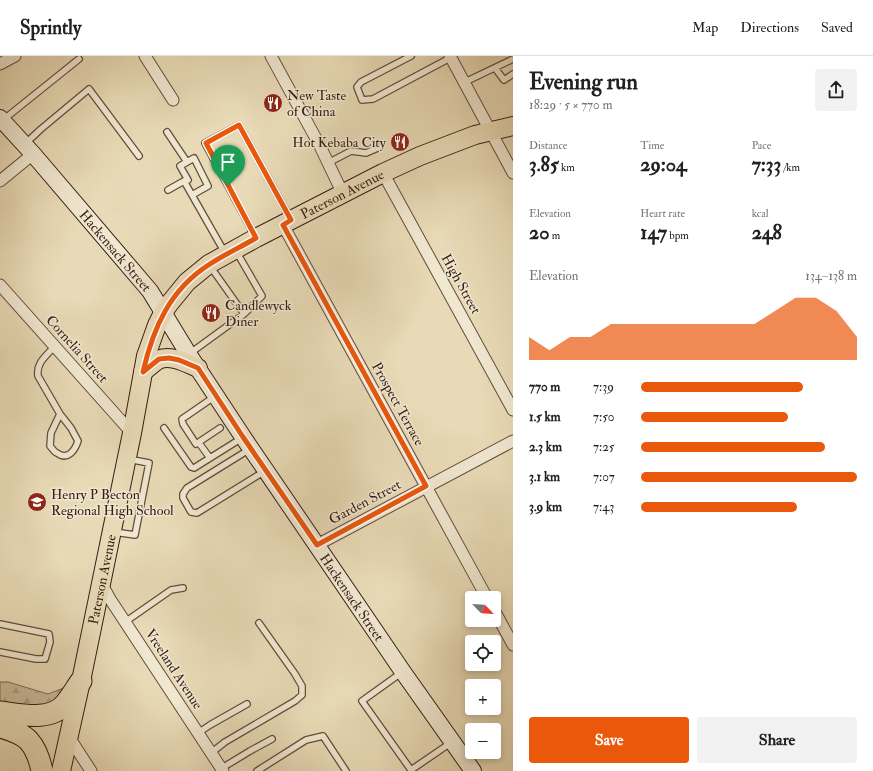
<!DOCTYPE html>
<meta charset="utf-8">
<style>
:root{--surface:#fff;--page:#f2f2f2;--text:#202124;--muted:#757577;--line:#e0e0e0;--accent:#ea580c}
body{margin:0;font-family:"IM FELL Double Pica",serif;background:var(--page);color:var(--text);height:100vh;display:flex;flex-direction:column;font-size:15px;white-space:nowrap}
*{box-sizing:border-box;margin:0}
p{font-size:13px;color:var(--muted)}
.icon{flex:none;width:22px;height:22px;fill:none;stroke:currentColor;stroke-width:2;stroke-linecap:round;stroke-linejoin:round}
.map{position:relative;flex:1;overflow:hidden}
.panel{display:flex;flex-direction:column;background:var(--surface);width:360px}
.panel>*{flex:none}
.needle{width:26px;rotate:115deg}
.controls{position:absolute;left:465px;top:535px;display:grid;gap:8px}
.controls a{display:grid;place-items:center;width:36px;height:36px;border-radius:4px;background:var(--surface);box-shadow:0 2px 6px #0003;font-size:20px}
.pin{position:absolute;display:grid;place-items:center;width:34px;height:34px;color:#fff;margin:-41px -17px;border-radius:50% 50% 50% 0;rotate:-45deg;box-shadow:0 0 4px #0007}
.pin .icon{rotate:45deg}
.round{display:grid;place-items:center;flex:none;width:42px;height:42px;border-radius:4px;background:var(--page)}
.headline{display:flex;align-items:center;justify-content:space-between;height:68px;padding:0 16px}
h1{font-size:22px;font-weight:700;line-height:30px}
.stats{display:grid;grid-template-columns:repeat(3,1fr);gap:6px;height:68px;padding:4px 16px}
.stats div{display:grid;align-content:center}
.stats b{font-size:20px;font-weight:700}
.stats small{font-size:11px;font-weight:400}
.stats p{font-size:11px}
.chart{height:112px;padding:8px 16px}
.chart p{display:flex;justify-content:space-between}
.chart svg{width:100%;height:72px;margin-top:4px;fill:var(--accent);opacity:.7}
.button{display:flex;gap:8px;margin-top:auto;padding:8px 16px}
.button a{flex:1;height:46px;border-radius:4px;background:var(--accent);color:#fff;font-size:16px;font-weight:700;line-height:46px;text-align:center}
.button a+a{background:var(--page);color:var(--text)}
ul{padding:0 16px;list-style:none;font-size:13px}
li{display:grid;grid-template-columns:64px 48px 1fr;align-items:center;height:30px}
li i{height:10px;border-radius:5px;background:var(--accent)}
header{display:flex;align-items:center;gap:24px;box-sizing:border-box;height:56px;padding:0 20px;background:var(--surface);border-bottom:1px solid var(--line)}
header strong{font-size:19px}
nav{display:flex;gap:22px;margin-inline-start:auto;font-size:14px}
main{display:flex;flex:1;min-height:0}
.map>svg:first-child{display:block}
</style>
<header>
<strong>Sprintly</strong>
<nav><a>Map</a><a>Directions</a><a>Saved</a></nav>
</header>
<main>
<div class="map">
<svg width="513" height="715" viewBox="0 0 513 715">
<defs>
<pattern id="forest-firs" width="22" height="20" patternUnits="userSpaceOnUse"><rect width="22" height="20" fill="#caba9a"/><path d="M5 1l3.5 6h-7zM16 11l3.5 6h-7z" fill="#ae9f84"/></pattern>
</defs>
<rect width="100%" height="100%" fill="#e8dab6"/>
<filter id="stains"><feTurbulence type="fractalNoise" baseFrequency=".005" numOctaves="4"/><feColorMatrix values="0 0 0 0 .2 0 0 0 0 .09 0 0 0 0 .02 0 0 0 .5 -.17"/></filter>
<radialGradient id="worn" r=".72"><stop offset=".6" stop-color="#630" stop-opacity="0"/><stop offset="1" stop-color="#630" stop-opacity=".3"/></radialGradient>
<!-- forest -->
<path fill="url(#forest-firs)" stroke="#806c57" d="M 0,626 L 8,626 L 48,638 L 71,629 L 60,647 L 36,652 L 0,648 Z"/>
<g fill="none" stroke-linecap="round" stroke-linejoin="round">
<!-- lane casing -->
<g stroke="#624c3c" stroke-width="8">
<path id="lane" d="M 411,0 L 361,26 L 357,31 L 362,44 L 373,43 L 450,2
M 495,12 L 504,24 L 513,18
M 465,26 L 513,3
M 3,64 L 79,3
M 167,76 L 187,106
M 26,87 L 41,73 L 89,33 L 139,100
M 328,107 L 351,95 L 366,97 L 380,91
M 168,134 L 184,125
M 192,139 L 208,130 L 194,102 L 180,110 L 188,124 L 184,125 L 225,197
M 255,180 L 205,87 L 239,69 L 290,162
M 210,210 L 244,258 L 262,240 L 236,195
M 54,291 C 46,300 36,307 38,320 L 60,358 L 71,372 L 78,385 C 75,394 68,405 57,397 C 54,396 52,392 50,390 L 51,377 L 60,358
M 189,298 L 244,258
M 214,341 L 182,363 L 183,368 L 196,388 L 220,372
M 164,372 L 191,411 L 194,412 L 242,382
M 199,387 L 210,402
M 250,393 L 187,432 L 183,438 L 183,442 L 191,456 L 197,457 L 265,415
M 114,476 L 135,479 L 149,407 L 128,403
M 125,566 L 171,534 L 183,532
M 0,568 L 49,578 L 50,586 L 45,603 L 36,603 L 0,596
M 401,617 L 362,645 L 411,714 L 452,686
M 198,677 L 210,669 L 247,648
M 211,697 L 225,686 L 295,645 L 302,639 L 302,630 L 295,618 L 259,567
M 222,712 L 250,695 L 272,683
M 257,715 L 306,684 L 323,680 L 346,715"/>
</g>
<!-- street casing -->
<g stroke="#624c3c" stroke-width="13">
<path id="street" d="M 145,0 L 173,44
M 271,0 L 320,90 L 343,138
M 450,0 L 513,117
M 0,8 L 15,0
M 383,117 L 513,354
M 0,125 L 33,98
M 283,169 L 487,542
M 0,229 L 132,377
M 317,489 L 513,385
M 101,527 L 110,543 L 223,715
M 494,554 L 513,589
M 69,681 L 91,715"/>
</g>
<!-- secondary casing -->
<g stroke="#351d14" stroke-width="18">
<g id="secondary">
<path id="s1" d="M 0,62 L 33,98 L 150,235 L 189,299 L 243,381 L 403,616 L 473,715"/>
</g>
</g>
<!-- primary casing -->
<g stroke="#351d14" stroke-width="20">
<g id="primary">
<path d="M 143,316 C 148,312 153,307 158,304 C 170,298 186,307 198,312"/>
<path id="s2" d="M 61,715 L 81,625 L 132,377 L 146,300 L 157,269 L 163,257 L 169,248 L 187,226 L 209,208 L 256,182 L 383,117 L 420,100 L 475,79 L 513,70"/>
</g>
</g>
<!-- highway casing -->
<g stroke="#351d14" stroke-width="23">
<path id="highway" d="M 0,656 C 20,658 50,666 65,648 C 71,641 76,632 81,625
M 0,671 C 8,673 23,678 29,685 C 36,693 40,705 42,715"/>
</g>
<!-- lane -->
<use href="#lane" stroke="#f0e7d0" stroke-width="5.5"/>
<!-- street -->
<use href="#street" stroke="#f0e7d0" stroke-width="11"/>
<!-- secondary -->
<use href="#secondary" stroke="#f0e7d0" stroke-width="16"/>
<!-- primary -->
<use href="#primary" stroke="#e8dab6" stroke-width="18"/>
<!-- highway -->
<use href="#highway" stroke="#e8dab6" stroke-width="21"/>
</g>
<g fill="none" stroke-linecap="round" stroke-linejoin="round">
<!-- route casing -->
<g stroke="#fff" stroke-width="8">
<path id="route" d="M 239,69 L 291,164 L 283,169 L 426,430 L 317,489 L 243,381 L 198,312 L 179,304 L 169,302 L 159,303 L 143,316 C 153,272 170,233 210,208 C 225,198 241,191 256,182 L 206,87 Z"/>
</g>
<!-- route -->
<use href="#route" stroke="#ea580c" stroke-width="5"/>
</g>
<!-- icons -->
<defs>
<g id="restaurant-disc" transform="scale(1)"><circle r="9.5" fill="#8f2418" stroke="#f0e7d0"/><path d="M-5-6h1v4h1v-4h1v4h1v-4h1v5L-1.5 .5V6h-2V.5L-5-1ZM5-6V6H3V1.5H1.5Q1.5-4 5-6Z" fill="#fff"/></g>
<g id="school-disc" transform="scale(1)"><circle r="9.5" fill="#8f2418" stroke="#f0e7d0"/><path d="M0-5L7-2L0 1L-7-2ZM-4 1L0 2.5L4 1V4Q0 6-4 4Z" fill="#fff"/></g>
</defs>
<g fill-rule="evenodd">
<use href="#restaurant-disc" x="273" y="47"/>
<use href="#restaurant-disc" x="400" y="86"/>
<use href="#restaurant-disc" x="211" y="257"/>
<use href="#school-disc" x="37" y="446"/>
</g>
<g text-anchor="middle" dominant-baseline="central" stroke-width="3" stroke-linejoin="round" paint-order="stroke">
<!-- poi labels -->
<g font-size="14" fill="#351d14" stroke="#f0e7d0" text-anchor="start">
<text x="287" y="39">New Taste<tspan x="287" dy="16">of China</tspan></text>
<text x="386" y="86" text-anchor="end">Hot Kebaba City</text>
<text x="225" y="249">Candlewyck<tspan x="225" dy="16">Diner</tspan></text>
<text x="51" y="438">Henry P Becton<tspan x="51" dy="16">Regional High School</tspan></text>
</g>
<!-- street labels -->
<g font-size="14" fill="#351d14" stroke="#f0e7d0">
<text stroke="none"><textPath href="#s2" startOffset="688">Paterson Avenue</textPath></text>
<text stroke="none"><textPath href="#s1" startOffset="176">Hackensack Street</textPath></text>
<text transform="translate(461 228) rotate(61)">High Street</text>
<text transform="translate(77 293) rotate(48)">Cornelia Street</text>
<text transform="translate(398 348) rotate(61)">Prospect Terrace</text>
<text transform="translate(365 446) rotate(-28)">Garden Street</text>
<text stroke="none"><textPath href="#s2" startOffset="196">Paterson Avenue</textPath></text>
<text stroke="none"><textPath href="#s1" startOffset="596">Hackensack Street</textPath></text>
<text transform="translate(174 613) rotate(57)">Vreeland Avenue</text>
</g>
</g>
<rect width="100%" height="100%" filter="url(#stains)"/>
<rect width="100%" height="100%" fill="url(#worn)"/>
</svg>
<div class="controls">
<a><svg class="needle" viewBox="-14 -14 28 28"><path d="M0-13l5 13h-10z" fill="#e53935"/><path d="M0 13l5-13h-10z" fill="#757577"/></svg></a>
<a><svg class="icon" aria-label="locate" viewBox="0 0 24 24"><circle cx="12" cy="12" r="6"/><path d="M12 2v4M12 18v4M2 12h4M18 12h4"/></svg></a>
<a>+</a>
<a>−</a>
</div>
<div class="pin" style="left:228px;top:130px;background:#1e9e55"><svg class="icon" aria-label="arrive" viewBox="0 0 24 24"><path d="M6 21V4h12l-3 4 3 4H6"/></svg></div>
</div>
<section class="panel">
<div class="headline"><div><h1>Evening run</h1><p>18:29 · 5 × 770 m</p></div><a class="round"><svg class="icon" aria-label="share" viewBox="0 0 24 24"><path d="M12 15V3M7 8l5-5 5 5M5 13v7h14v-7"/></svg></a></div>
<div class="stats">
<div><p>Distance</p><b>3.85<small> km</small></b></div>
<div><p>Time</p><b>29:04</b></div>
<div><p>Pace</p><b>7:33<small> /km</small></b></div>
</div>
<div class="stats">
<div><p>Elevation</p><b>20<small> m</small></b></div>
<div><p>Heart rate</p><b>147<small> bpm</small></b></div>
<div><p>kcal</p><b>248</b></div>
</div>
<div class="chart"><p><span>Elevation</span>134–138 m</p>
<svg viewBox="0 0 160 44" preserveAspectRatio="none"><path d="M0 44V30L10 38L20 30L30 30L40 22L50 22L60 22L70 22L80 22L90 22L100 22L110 22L120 14L130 6L140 6L150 14L160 30V44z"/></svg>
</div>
<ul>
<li><b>770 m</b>7:39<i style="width:75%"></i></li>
<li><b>1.5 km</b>7:50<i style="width:68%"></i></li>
<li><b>2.3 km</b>7:25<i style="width:85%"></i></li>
<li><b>3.1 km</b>7:07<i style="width:100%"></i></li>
<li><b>3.9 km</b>7:43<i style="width:72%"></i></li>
</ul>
<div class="button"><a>Save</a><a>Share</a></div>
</section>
</main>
